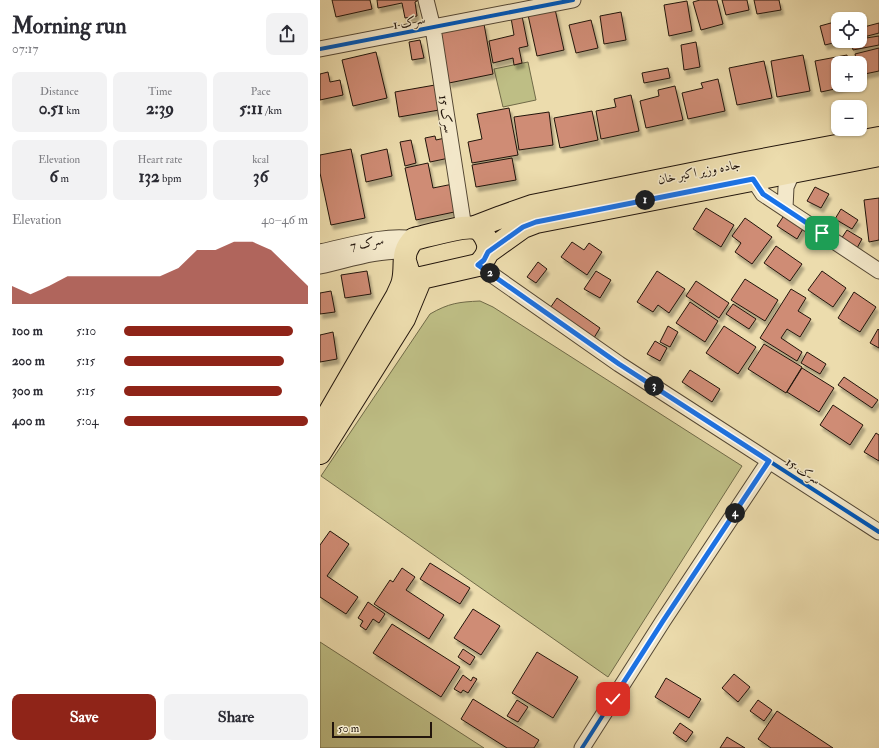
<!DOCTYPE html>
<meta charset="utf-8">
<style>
:root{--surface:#fff;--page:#f2f2f3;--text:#2b2b33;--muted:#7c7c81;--accent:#8f2418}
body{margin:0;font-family:"IM FELL Double Pica",Amiri,serif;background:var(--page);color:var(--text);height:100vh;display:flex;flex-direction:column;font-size:15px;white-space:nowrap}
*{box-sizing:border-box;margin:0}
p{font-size:13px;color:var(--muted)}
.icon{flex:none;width:22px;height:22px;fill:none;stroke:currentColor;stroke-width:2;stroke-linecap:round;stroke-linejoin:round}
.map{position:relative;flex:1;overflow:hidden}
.details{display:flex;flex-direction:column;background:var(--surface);width:320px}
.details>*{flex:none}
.tools{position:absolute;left:511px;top:12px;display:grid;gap:8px}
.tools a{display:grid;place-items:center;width:36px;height:36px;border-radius:8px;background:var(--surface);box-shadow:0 1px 3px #0004;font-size:20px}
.scale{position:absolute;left:12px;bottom:10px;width:100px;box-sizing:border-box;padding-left:4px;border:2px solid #22150c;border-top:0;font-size:11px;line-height:14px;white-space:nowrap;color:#22150c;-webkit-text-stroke:3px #f3e8ca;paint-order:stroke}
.pin{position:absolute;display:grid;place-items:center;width:34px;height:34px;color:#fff;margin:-17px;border-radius:8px;box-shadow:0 2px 6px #0006}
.km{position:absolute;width:20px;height:20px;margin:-10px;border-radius:50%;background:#222;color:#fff;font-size:11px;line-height:20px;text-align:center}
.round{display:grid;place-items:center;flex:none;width:42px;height:42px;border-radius:8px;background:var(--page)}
.summary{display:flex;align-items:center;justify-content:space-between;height:68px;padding:0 12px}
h1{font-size:22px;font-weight:700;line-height:30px}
.metrics{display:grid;grid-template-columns:repeat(3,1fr);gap:6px;height:68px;padding:4px 12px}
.metrics div{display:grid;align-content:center;border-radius:8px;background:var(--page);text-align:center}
.metrics b{font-size:17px;font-weight:700}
.metrics small{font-size:11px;font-weight:400}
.metrics p{font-size:11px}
.chart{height:112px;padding:8px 12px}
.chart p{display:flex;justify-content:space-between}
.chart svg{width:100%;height:72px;margin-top:4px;fill:var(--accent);opacity:.7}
.button{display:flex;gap:8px;margin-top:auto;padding:8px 12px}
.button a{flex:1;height:46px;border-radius:8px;background:var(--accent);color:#fff;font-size:16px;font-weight:700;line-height:46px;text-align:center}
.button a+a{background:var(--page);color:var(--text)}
ul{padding:0 12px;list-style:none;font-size:13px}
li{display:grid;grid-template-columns:64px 48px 1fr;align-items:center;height:30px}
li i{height:10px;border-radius:5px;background:var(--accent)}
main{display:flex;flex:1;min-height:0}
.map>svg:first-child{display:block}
</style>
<main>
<section class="details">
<div class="summary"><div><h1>Morning run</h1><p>07:17</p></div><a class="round"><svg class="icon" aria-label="share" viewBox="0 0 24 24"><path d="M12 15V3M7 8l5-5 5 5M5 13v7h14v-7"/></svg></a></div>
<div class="metrics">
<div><p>Distance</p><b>0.51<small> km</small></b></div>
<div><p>Time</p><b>2:39</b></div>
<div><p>Pace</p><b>5:11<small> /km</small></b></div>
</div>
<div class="metrics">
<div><p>Elevation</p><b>6<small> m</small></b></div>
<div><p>Heart rate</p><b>132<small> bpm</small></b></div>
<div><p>kcal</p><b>36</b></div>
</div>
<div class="chart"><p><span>Elevation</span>40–46 m</p>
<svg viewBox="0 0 160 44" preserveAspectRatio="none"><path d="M0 44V33L10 38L20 33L30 27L40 27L50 27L60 27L70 27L80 27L90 22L100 11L110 11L120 6L130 6L140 11L150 22L160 33V44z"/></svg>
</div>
<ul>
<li><b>100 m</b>5:10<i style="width:92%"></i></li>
<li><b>200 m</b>5:15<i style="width:87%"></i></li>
<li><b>300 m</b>5:15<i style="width:86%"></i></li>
<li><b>400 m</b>5:04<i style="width:100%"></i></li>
</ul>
<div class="button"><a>Save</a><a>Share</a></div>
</section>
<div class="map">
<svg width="559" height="748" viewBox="0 0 559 748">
<defs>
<filter id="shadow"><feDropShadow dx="2.5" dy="4.5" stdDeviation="1" flood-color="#0004"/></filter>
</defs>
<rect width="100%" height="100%" fill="#ecdcad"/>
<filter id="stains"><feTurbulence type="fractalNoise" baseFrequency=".005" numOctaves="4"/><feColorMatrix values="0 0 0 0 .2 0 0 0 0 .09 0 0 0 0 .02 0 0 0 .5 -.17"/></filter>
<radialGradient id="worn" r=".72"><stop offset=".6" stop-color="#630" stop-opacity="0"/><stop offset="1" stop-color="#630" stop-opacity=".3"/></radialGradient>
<!-- grass -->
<path fill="#bebe85" stroke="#706a48" d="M 208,62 L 216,100 L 183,107 L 174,69 Z
M 160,301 L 173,307 L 422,466 L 288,677 L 1,476 L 110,314 C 129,303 139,302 160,301 Z
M 0,642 L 164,748 L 0,748 Z"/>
<!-- building -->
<path fill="#cf8c75" stroke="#22150c" filter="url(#shadow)" d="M 12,0 L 50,0 L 52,9 L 16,17 Z
M 57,0 L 99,0 L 95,2 L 97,16 L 85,18 L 82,3 L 58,8 Z
M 380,0 L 397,0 L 403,24 L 381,30 L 373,2 Z
M 402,0 L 427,0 L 429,10 L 406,15 Z
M 434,0 L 459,0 L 461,10 L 437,14 Z
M 367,1 L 372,31 L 349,36 L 344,5 Z
M 235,9 L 244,50 L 217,56 L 208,15 Z
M 301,12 L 306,40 L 284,44 L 280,16 Z
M 202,16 L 208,46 L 199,48 L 202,63 L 194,65 L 193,58 L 173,63 L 169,41 L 194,35 L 191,18 Z
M 271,20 L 278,48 L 256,53 L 249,25 Z
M 518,21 L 518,41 L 521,41 L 505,45 L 500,26 Z
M 559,23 L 559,33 L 540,38 L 540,28 Z
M 164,24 L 173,74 L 129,83 L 120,33 Z
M 559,36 L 559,45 L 533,50 L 531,41 L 540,41 L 540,39 Z
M 100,40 L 104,58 L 92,60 L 89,42 Z
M 376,42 L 380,67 L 364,70 L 361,45 Z
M 559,48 L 559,71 L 540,75 L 540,63 L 537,63 L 535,54 Z
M 56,52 L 67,98 L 33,106 L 22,60 Z
M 483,55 L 490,91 L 457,97 L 451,61 Z
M 527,55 L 528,63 L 518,63 L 518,85 L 533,85 L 501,92 L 495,61 Z
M 444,61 L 452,98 L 417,105 L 409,68 Z
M 348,68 L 350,78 L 324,83 L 322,73 Z
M 8,72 L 10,82 L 20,80 L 23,95 L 0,100 L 0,74 Z
M 398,79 L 405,111 L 368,119 L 362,93 L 383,88 L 381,83 Z
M 115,85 L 119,110 L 79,117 L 75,92 Z
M 355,86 L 363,120 L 326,128 L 320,101 L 339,96 L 338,90 Z
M 311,95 L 319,131 L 281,139 L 276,111 L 296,107 L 294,99 Z
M 189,108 L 198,155 L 152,163 L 148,142 L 162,139 L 157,114 Z
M 272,111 L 278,140 L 240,148 L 234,118 Z
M 229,112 L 233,145 L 199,150 L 194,117 Z
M 115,136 L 116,140 L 125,138 L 129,158 L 110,162 L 105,138 Z
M 91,140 L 96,163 L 85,166 L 80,142 Z
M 31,149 L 45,218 L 11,225 L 0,173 L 0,155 Z
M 67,149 L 72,176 L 46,182 L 41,155 Z
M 192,158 L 196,180 L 156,187 L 152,165 Z
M 108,163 L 113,188 L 133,184 L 139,211 L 96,220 L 85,168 Z
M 495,187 L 509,194 L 501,208 L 487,201 Z
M 559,198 L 559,240 L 549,242 L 544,200 Z
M 386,208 L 414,225 L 401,247 L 373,229 Z
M 521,209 L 538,220 L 532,229 L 515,219 Z
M 465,214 L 484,227 L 477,239 L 457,226 Z
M 425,218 L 452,237 L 432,264 L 415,252 L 421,243 L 412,236 Z
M 527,230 L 542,239 L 537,248 L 521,239 Z
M 252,242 L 264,250 L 269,243 L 282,252 L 267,275 L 241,257 Z
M 456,246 L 482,264 L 470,281 L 444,263 Z
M 218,262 L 227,269 L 216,283 L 207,277 Z
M 47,271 L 51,294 L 25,298 L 21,275 Z
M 276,271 L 291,280 L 280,298 L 264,289 Z
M 337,271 L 365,289 L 349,313 L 338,305 L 333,312 L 317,302 Z
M 502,271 L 526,288 L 513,307 L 488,290 Z
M 425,279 L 458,300 L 445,321 L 411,300 Z
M 376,281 L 409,303 L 399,318 L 366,296 Z
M 471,289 L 486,298 L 478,311 L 491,319 L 480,337 L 467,329 L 461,338 L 482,352 L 477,361 L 440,338 Z
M 11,291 L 15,312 L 0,314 L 0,293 Z
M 534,292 L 556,307 L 540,332 L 518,318 Z
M 237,298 L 280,328 L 272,341 L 228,311 Z
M 370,302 L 398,321 L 385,342 L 356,323 Z
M 413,304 L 436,319 L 429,329 L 406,314 Z
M 348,326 L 358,332 L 350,347 L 340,342 Z
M 404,326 L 436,347 L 418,374 L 386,353 Z
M 558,329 L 559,330 L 559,348 L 550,343 Z
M 13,332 L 17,359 L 0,362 L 0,335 Z
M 335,341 L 347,348 L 340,361 L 327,354 Z
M 444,344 L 482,367 L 466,393 L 428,369 Z
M 487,352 L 506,364 L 500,374 L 481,363 Z
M 482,368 L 514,388 L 499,412 L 467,392 Z
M 370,370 L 400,389 L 392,402 L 362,382 Z
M 524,377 L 558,400 L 552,408 L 518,385 Z
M 513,405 L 543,425 L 530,445 L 500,425 Z
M 556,433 L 559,435 L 559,461 L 544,452 Z
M 10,531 L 29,544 L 7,576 L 38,597 L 26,614 L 0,597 L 0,545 Z
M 110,563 L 150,588 L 140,604 L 100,579 Z
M 82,568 L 95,577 L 86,590 L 124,615 L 109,639 L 54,604 L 70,580 L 73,582 Z
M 48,602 L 65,614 L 59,623 L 53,619 L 46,630 L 40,626 L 43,621 L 38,618 Z
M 153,609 L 180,626 L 161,655 L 134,638 Z
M 72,624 L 140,667 L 121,697 L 53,653 Z
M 143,649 L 155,657 L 150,665 L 138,657 Z
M 217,652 L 258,677 L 233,718 L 192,693 Z
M 414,674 L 430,687 L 418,702 L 402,688 Z
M 143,675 L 151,681 L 153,677 L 157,679 L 148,693 L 143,690 L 141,693 L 134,689 Z
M 346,678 L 381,699 L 369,718 L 335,697 Z
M 153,699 L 219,740 L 214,748 L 187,748 L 141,719 Z
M 197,700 L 208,707 L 198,722 L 187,716 Z
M 438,700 L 452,710 L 444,721 L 430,711 Z
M 457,711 L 513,748 L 451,748 L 438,739 Z
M 360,723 L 373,732 L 366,742 L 353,733 Z
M 407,737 L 425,748 L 400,748 Z"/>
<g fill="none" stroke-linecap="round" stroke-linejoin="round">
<!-- street casing -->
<g stroke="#544734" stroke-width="17">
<path id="street" d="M 106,0 L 113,28 L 144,228
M 0,49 L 253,0
M 433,179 L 443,194 L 559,271
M 465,208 L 466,187 L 473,171
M 0,252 C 29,246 65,234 94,239
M 158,265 L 299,364 L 559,532
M 0,266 C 28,260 56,250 85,251
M 262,748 L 343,621 L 449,461"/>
</g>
<!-- primary casing -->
<g stroke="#22150c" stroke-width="24">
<path id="primary" d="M 155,227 L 181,217 L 212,206 L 426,163 L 559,138
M 168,252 L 203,227 L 216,222 L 559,155
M 0,429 L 77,296 C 79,291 82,286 83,281 C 87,263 80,253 94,239 C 107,236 144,225 155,228 C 161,229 165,236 167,241 C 171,251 165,259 158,265 L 101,278 L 96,278 L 89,274 L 85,261
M 0,453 L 84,319 L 101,278"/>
</g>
<!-- street -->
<use href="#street" stroke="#f3e8ca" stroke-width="15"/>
<!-- primary -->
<use href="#primary" stroke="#ecdcad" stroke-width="22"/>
<!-- cycleway casing -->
<g stroke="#f3e8ca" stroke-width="6">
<path id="cycleway" d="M 0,49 L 253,0
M 158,265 L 299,364 L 559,532
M 262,748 L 343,621 L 449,461"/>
</g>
<!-- cycleway -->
<use href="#cycleway" stroke="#0057b8" stroke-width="4"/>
</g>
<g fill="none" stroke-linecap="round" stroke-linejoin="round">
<!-- route casing -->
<g stroke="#fff" stroke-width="8">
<path id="route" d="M 293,699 L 343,621 L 449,461 L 299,364 L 158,265 L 164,260 L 168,252 L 203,227 L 216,222 L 433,179 L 443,194 L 502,233"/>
</g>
<!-- route -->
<use href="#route" stroke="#1a73e8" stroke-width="5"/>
</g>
<g text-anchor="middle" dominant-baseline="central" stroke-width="3" stroke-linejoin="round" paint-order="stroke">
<!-- street labels -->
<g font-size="13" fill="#22150c" stroke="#f3e8ca">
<text transform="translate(89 22) rotate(-11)">سرک 1</text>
<text transform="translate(126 114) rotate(81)">سرک 15</text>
<text transform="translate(379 172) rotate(-11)">جاده وزیر اکبر خان</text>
<text transform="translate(47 243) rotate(-11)">سرک 7</text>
<text transform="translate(483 471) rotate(33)">سرک 15</text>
</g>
</g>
<rect width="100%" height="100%" filter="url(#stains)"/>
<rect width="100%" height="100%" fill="url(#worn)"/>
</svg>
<div class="tools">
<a><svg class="icon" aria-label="locate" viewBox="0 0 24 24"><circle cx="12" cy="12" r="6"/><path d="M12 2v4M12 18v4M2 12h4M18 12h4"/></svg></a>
<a>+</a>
<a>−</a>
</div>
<div class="scale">50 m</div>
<div class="pin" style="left:502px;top:233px;background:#1e9e55"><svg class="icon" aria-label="arrive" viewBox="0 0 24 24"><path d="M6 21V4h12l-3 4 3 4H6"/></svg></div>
<div class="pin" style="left:293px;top:699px;background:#d93025"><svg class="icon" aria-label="check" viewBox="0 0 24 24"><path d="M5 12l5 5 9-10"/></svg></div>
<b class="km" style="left:325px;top:200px">1</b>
<b class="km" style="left:170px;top:273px">2</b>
<b class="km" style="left:334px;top:386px">3</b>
<b class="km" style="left:415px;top:513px">4</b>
</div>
</main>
